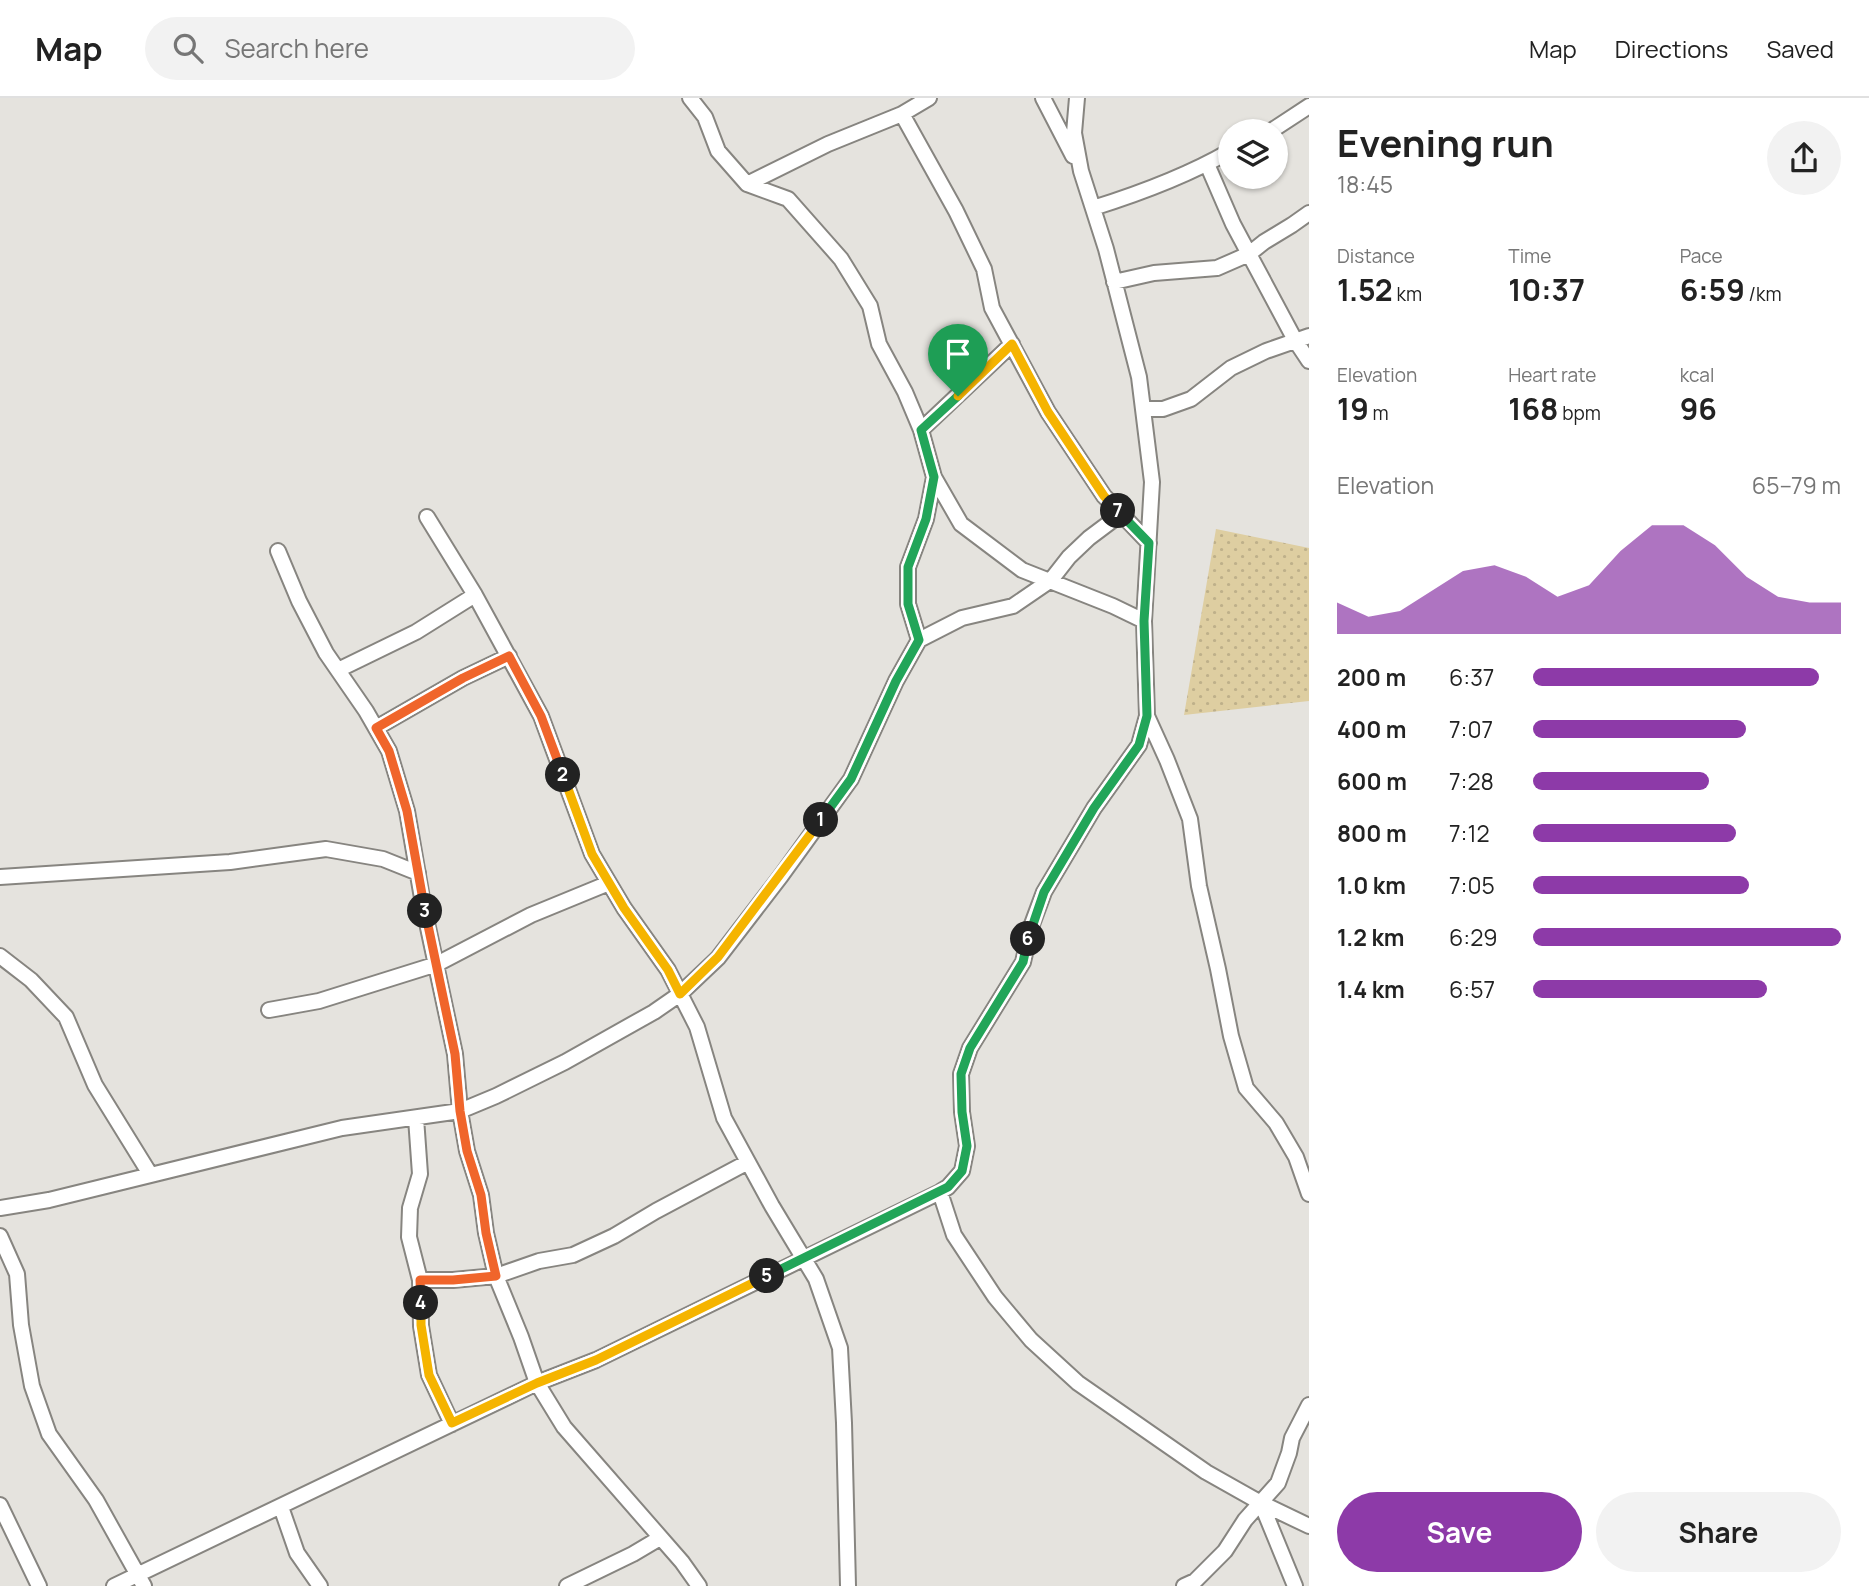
<!DOCTYPE html>
<meta charset="utf-8">
<style>
:root{--surface:#fff;--page:#f2f2f2;--text:#222;--muted:#767676;--line:#e0e0e0;--accent:#8d3aa8}
body{margin:0;font-family:Manrope,sans-serif;background:var(--page);color:var(--text);height:100vh;display:flex;flex-direction:column;font-size:26px;white-space:nowrap}
*{box-sizing:border-box;margin:0}
p{font-size:23px;color:var(--muted)}
.icon{flex:none;width:38px;height:38px;fill:none;stroke:currentColor;stroke-width:2;stroke-linecap:round;stroke-linejoin:round}
.map{position:relative;flex:1;overflow:hidden}
.panel{display:flex;flex-direction:column;background:var(--surface);width:560px}
.panel>*{flex:none}
.controls{position:absolute;left:1218px;top:21px;display:grid;gap:14px}
.controls a{display:grid;place-items:center;width:70px;height:70px;border-radius:50%;background:var(--surface);box-shadow:0 2px 5px #0004;font-size:35px}
.pin{position:absolute;display:grid;place-items:center;width:60px;height:60px;color:#fff;margin:-72px -30px;border-radius:50% 50% 50% 0;rotate:-45deg;box-shadow:0 0 7px #0007}
.pin .icon{rotate:45deg}
.km{position:absolute;width:35px;height:35px;margin:-18px;border-radius:50%;background:#222;color:#fff;font-size:19px;line-height:35px;text-align:center}
.round{display:grid;place-items:center;flex:none;width:74px;height:74px;border-radius:37px;background:var(--page)}
.summary{display:flex;align-items:center;justify-content:space-between;height:119px;padding:0 28px}
h1{font-size:38px;font-weight:700;line-height:52px}
.figures{display:grid;grid-template-columns:repeat(3,1fr);gap:10px;height:119px;padding:7px 28px}
.figures div{display:grid;align-content:center}
.figures b{font-size:30px;font-weight:700}
.figures small{font-size:19px;font-weight:400}
.figures p{font-size:19px}
.chart{height:196px;padding:14px 28px}
.chart p{display:flex;justify-content:space-between}
.chart svg{width:100%;height:126px;margin-top:7px;fill:var(--accent);opacity:.7}
.button{display:flex;gap:14px;margin-top:auto;padding:14px 28px}
.button a{flex:1;height:80px;border-radius:42px;background:var(--accent);color:#fff;font-size:28px;font-weight:700;line-height:80px;text-align:center}
.button a+a{background:var(--page);color:var(--text)}
ul{padding:0 28px;list-style:none;font-size:23px}
li{display:grid;grid-template-columns:112px 84px 1fr;align-items:center;height:52px}
li i{height:18px;border-radius:9px;background:var(--accent)}
header{display:flex;align-items:center;gap:42px;box-sizing:border-box;height:98px;padding:0 35px;background:var(--surface);border-bottom:2px solid var(--line)}
header strong{font-size:33px}
nav{display:flex;gap:38px;margin-inline-start:auto;font-size:24px}
.search{width:490px;height:63px;background:var(--page);display:flex;align-items:center;gap:18px;box-sizing:border-box;padding:0 24px;border-radius:38px;color:var(--muted);font-size:26px}
main{display:flex;flex:1;min-height:0}
.map>svg:first-child{display:block}
</style>
<header>
<strong>Map</strong>
<div class="search"><svg class="icon" aria-label="search" viewBox="0 0 24 24"><circle cx="10" cy="10" r="6"/><path d="M15 15l6 6"/></svg>Search here</div>
<nav><a>Map</a><a>Directions</a><a>Saved</a></nav>
</header>
<main>
<div class="map">
<svg width="1309" height="1488" viewBox="0 0 1309 1488">
<defs>
<pattern id="grass-dots" width="8" height="8" patternUnits="userSpaceOnUse" patternTransform="scale(1.75)"><rect width="8" height="8" fill="#decea1"/><path d="M2 2h.1M6 6h.1" fill="none" stroke="#beb08a" stroke-width="1.8" stroke-linecap="round"/></pattern>
</defs>
<rect width="100%" height="100%" fill="#e5e3de"/>
<!-- grass -->
<path fill="url(#grass-dots)" d="M 1216,431 L 1309,450 L 1309,603 L 1184,617 Z"/>
<g fill="none" stroke-linecap="round" stroke-linejoin="round">
<!-- minor casing -->
<g stroke="#878580" stroke-width="18">
<path id="minor" d="M 690,0 L 705,19 L 718,53 L 747,86 L 788,101 L 841,161 L 870,208 L 879,246 L 905,294 L 921,332 L 934,379 L 961,426 L 1022,472 L 1113,508 L 1144,523
M 1043,0 L 1073,58
M 902,16 L 956,113 L 984,171 L 992,210 L 1048,314 L 1104,398 L 1149,445
M 1271,33 L 1309,8
M 1207,66 L 1233,126 L 1295,242 L 1309,263
M 747,86 L 828,46 L 902,16 L 929,0
M 1093,110 C 1141,95 1187,78 1230,53
M 1114,184 L 1154,175 L 1217,170 L 1249,156 L 1264,144 L 1292,127 L 1309,115
M 1143,311 L 1163,311 L 1191,301 L 1231,270 L 1266,253 L 1309,238
M 921,332 L 1012,246
M 427,419 L 475,497 L 541,618 L 592,756 L 624,810 L 668,872 L 697,929 L 724,1020 L 772,1108 L 816,1181 L 840,1250 L 844,1325 L 848,1488
M 278,453 L 299,503 L 326,555 L 366,613 L 389,653 L 407,713 L 423,806 L 455,956 L 460,1013 L 467,1053 L 481,1097 L 486,1135 L 496,1178 L 521,1239 L 537,1285 L 564,1329 L 682,1464 L 699,1488
M 919,542 L 908,506 L 908,469 L 926,421 L 934,379
M 338,572 L 416,534 L 475,497
M 1147,618 L 1167,662 L 1190,721 L 1199,788 L 1218,871 L 1231,938 L 1246,990 L 1276,1025 L 1296,1059 L 1309,1096
M 376,630 L 463,580 L 509,558
M 0,779 L 230,764 L 326,751 L 383,761 L 418,775
M 0,858 L 31,882 L 66,919 L 95,987 L 150,1076
M 269,912 L 319,903 L 437,866 L 531,817 L 609,785
M 416,1020 L 420,1076 L 410,1110 L 409,1139 L 420,1182 L 421,1228 L 429,1277 L 452,1326
M 940,1094 L 954,1137 L 995,1199 L 1031,1242 L 1078,1285 L 1206,1374 L 1261,1405 L 1309,1428
M 0,1110 L 49,1102 L 342,1030 L 460,1013 L 496,998 L 565,964 L 654,914 L 680,896 L 718,860 L 781,778 L 851,681 L 896,583 L 919,542 L 962,520 L 1013,508 L 1051,482 L 1069,459 L 1089,440 L 1121,416
M 0,1138 L 17,1176 L 21,1227 L 32,1288 L 49,1336 L 96,1402 L 144,1488
M 420,1182 L 453,1182 L 496,1178 L 539,1163 L 573,1157 L 614,1138 L 656,1113 L 748,1064
M 1261,1405 L 1295,1488
M 0,1407 L 39,1488
M 281,1409 L 297,1455 L 320,1488
M 114,1488 L 537,1285 L 596,1262 L 940,1094 L 948,1089 L 962,1073 L 967,1048 L 962,1014 L 961,976 L 970,950 L 1023,864 L 1031,829 L 1044,794 L 1094,710 L 1139,647 L 1147,618 L 1144,523 L 1152,384 L 1139,279 L 1106,151 L 1081,73 L 1074,35 L 1077,0
M 567,1488 L 633,1456 L 660,1440
M 1184,1488 L 1195,1483 L 1225,1453 L 1245,1422 L 1278,1385 L 1289,1355 L 1292,1340 L 1309,1307"/>
</g>
<!-- minor -->
<use href="#minor" stroke="#fff" stroke-width="14"/>
</g>
<g fill="none" stroke-linecap="round" stroke-linejoin="round">
<!-- split-1 casing -->
<g stroke="#fff" stroke-width="14">
<path id="split-1" d="M 821,722 L 851,681 L 896,583 L 919,542 L 908,506 L 908,469 L 926,421 L 934,379 L 921,332 L 958,298"/>
</g>
<!-- split-2 casing -->
<g stroke="#fff" stroke-width="14">
<path id="split-2" d="M 563,677 L 592,756 L 624,810 L 668,872 L 680,896 L 718,859 L 821,722"/>
</g>
<!-- split-3 casing -->
<g stroke="#fff" stroke-width="14">
<path id="split-3" d="M 425,813 L 407,713 L 389,653 L 376,630 L 463,580 L 509,558 L 541,618 L 563,677"/>
</g>
<!-- split-4 casing -->
<g stroke="#fff" stroke-width="14">
<path id="split-4" d="M 421,1205 L 420,1182 L 453,1182 L 496,1178 L 486,1135 L 481,1097 L 467,1053 L 460,1013 L 455,956 L 425,813"/>
</g>
<!-- split-5 casing -->
<g stroke="#fff" stroke-width="14">
<path id="split-5" d="M 421,1205 L 421,1227 L 429,1277 L 452,1325 L 537,1285 L 596,1262 L 767,1178"/>
</g>
<!-- split-6 casing -->
<g stroke="#fff" stroke-width="14">
<path id="split-6" d="M 767,1178 L 948,1089 L 962,1073 L 967,1048 L 962,1014 L 961,976 L 970,950 L 1023,864 L 1028,841"/>
</g>
<!-- split-7 casing -->
<g stroke="#fff" stroke-width="14">
<path id="split-7" d="M 1028,841 L 1044,794 L 1094,710 L 1139,647 L 1147,618 L 1144,523 L 1149,445 L 1118,413"/>
</g>
<!-- split-8 casing -->
<g stroke="#fff" stroke-width="14">
<path id="split-8" d="M 958,298 L 1012,246 L 1048,314 L 1104,398 L 1118,413"/>
</g>
<!-- split-1 -->
<use href="#split-1" stroke="#22a559" stroke-width="9"/>
<!-- split-2 -->
<use href="#split-2" stroke="#f5b400" stroke-width="9"/>
<!-- split-3 -->
<use href="#split-3" stroke="#f0652b" stroke-width="9"/>
<!-- split-4 -->
<use href="#split-4" stroke="#f0652b" stroke-width="9"/>
<!-- split-5 -->
<use href="#split-5" stroke="#f5b400" stroke-width="9"/>
<!-- split-6 -->
<use href="#split-6" stroke="#22a559" stroke-width="9"/>
<!-- split-7 -->
<use href="#split-7" stroke="#22a559" stroke-width="9"/>
<!-- split-8 -->
<use href="#split-8" stroke="#f5b400" stroke-width="9"/>
</g>
</svg>
<div class="controls">
<a><svg class="icon" aria-label="layers" viewBox="0 0 24 24"><path d="M12 4l9 5-9 5-9-5zM3 14l9 5 9-5"/></svg></a>
</div>
<div class="pin" style="left:958px;top:298px;background:#1e9e55"><svg class="icon" aria-label="arrive" viewBox="0 0 24 24"><path d="M6 21V4h12l-3 4 3 4H6"/></svg></div>
<b class="km" style="left:821px;top:722px">1</b>
<b class="km" style="left:563px;top:677px">2</b>
<b class="km" style="left:425px;top:813px">3</b>
<b class="km" style="left:421px;top:1205px">4</b>
<b class="km" style="left:767px;top:1178px">5</b>
<b class="km" style="left:1028px;top:841px">6</b>
<b class="km" style="left:1118px;top:413px">7</b>
</div>
<section class="panel">
<div class="summary"><div><h1>Evening run</h1><p>18:45</p></div><a class="round"><svg class="icon" aria-label="share" viewBox="0 0 24 24"><path d="M12 15V3M7 8l5-5 5 5M5 13v7h14v-7"/></svg></a></div>
<div class="figures">
<div><p>Distance</p><b>1.52<small> km</small></b></div>
<div><p>Time</p><b>10:37</b></div>
<div><p>Pace</p><b>6:59<small> /km</small></b></div>
</div>
<div class="figures">
<div><p>Elevation</p><b>19<small> m</small></b></div>
<div><p>Heart rate</p><b>168<small> bpm</small></b></div>
<div><p>kcal</p><b>96</b></div>
</div>
<div class="chart"><p><span>Elevation</span>65–79 m</p>
<svg viewBox="0 0 160 44" preserveAspectRatio="none"><path d="M0 44V33L10 38L20 36L30 29L40 22L50 20L60 24L70 31L80 27L90 15L100 6L110 6L120 13L130 24L140 31L150 33L160 33V44z"/></svg>
</div>
<ul>
<li><b>200 m</b>6:37<i style="width:93%"></i></li>
<li><b>400 m</b>7:07<i style="width:69%"></i></li>
<li><b>600 m</b>7:28<i style="width:57%"></i></li>
<li><b>800 m</b>7:12<i style="width:66%"></i></li>
<li><b>1.0 km</b>7:05<i style="width:70%"></i></li>
<li><b>1.2 km</b>6:29<i style="width:100%"></i></li>
<li><b>1.4 km</b>6:57<i style="width:76%"></i></li>
</ul>
<div class="button"><a>Save</a><a>Share</a></div>
</section>
</main>
